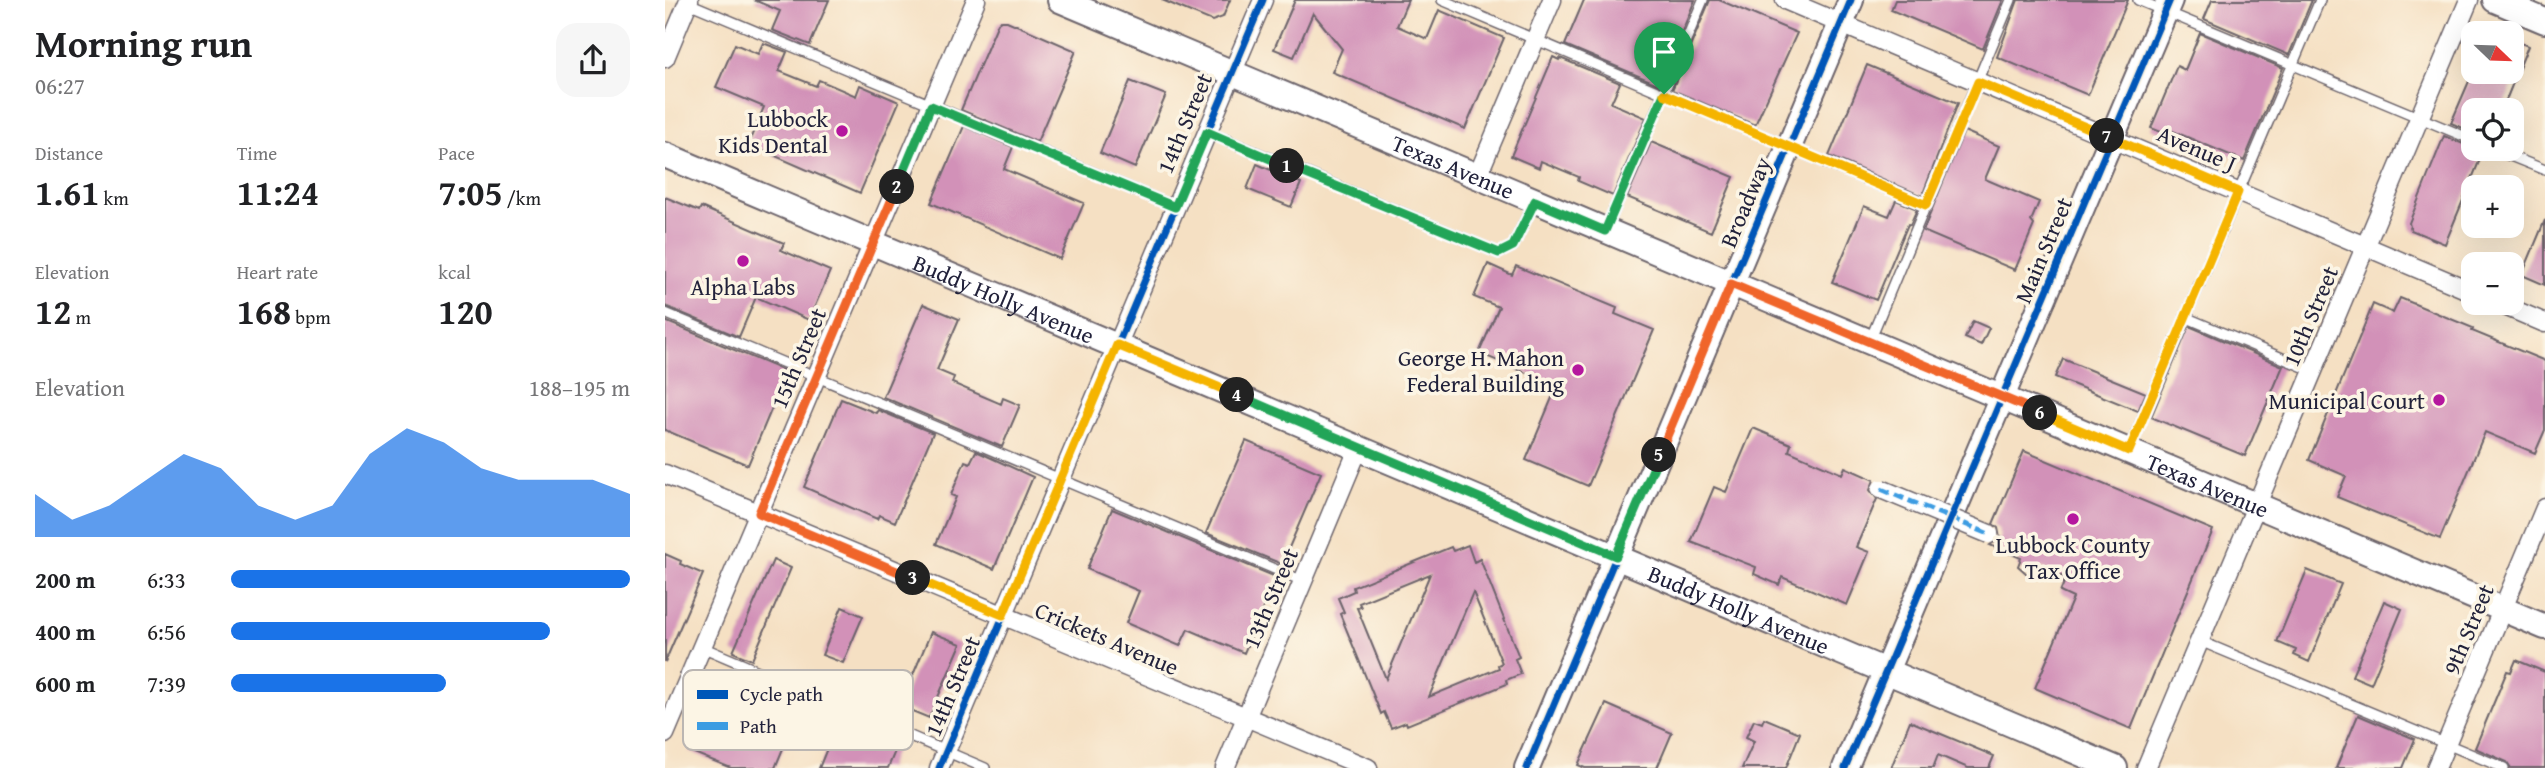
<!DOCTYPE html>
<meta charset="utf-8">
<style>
:root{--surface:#fff;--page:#f6f6f6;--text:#202124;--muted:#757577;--accent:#1a73e8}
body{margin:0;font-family:"Gentium Book Plus",serif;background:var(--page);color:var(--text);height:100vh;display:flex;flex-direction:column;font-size:26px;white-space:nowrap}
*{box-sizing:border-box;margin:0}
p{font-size:23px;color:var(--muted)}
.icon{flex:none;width:38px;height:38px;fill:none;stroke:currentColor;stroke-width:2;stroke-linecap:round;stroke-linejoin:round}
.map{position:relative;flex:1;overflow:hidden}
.drawer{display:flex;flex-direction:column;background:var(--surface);width:665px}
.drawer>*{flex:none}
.needle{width:46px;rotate:113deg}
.buttons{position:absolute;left:1796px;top:21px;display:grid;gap:14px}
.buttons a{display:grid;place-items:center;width:63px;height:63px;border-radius:14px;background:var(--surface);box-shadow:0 7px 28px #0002;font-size:35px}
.pin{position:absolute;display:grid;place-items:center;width:60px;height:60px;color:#fff;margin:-72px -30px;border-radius:50% 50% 50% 0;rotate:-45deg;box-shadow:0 0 7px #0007}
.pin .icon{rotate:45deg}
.km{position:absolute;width:35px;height:35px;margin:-18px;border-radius:50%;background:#222;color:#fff;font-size:19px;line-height:35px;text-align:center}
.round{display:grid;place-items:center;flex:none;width:74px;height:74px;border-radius:21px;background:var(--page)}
.head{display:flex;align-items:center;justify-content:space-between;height:119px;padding:0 35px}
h1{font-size:38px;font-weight:800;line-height:52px}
.metrics{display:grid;grid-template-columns:repeat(3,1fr);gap:10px;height:119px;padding:7px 35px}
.metrics div{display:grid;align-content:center}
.metrics b{font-size:35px;font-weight:800}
.metrics small{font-size:19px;font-weight:400}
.metrics p{font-size:19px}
.chart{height:196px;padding:14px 35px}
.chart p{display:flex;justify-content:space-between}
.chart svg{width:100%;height:126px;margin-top:7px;fill:var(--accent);opacity:.7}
ul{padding:0 35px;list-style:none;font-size:23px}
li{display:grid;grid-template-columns:112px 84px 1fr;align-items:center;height:52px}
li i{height:18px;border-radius:9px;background:var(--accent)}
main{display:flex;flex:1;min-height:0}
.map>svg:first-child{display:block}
</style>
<main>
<section class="drawer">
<div class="head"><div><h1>Morning run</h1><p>06:27</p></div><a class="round"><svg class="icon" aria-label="share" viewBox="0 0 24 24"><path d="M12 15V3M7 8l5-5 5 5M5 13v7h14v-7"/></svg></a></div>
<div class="metrics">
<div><p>Distance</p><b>1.61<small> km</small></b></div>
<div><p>Time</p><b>11:24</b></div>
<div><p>Pace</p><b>7:05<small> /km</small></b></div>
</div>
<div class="metrics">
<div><p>Elevation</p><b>12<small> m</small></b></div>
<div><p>Heart rate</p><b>168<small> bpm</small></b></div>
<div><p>kcal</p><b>120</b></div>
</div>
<div class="chart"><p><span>Elevation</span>188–195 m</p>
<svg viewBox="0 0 160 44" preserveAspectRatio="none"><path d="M0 44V29L10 38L20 33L30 24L40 15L50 20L60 33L70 38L80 33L90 15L100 6L110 11L120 20L130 24L140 24L150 24L160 29V44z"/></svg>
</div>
<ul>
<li><b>200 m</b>6:33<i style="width:100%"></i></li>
<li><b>400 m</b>6:56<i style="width:80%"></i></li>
<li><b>600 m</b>7:39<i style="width:54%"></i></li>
</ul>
</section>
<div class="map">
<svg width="1880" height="768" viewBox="0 0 1880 768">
<rect width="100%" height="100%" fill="#fcf5e5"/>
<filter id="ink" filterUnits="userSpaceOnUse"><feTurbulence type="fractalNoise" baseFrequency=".0143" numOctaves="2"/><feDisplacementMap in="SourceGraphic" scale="14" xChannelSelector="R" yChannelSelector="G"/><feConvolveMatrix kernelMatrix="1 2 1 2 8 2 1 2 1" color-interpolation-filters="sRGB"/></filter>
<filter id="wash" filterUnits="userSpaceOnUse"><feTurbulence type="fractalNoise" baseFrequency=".00686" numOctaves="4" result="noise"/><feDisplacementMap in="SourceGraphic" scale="28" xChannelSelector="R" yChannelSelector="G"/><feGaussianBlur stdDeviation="1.57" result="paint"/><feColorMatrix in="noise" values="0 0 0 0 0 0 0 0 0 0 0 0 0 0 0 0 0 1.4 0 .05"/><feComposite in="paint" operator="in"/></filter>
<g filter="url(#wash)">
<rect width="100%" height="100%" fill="#f5e0c3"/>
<g id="blocks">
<!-- building -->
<path fill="#d291b8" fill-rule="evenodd" d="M 89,0 L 164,0 L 145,45 L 107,30 L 115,11 Z
M 497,0 L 565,0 L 558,17 L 547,21 Z
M 630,0 L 743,0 L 732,26 L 762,39 L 774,10 L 839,38 L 800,129 L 667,72 L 677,49 L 648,13 L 629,57 L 609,49 Z
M 919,0 L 1030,0 L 995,85 L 900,45 Z
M 1045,0 L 1054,0 L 1132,33 L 1090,125 L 1007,90 Z
M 1230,0 L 1338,0 L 1318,49 L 1226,10 Z
M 1353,0 L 1463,0 L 1423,95 L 1332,57 Z
M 1547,0 L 1647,0 L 1624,55 L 1539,19 Z
M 336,21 L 342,21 L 411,51 L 372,142 L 296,110 L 333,23 Z
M 1535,33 L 1618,68 L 1579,161 L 1508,131 L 1506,136 L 1486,128 L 1512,66 L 1520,70 Z
M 1846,39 L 1863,46 L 1837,110 L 1808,110 L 1808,132 L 1786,123 L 1808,72 L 1846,72 Z
M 98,43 L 122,52 L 114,71 L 151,86 L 154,80 L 191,96 L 195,85 L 234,102 L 195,193 L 83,144 L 99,107 L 51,87 L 70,44 L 93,54 Z
M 888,57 L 894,60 L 895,58 L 955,83 L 946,103 L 981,118 L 948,196 L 913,181 L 914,177 L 876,161 L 874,168 L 846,156 Z
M 1202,65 L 1293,103 L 1257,196 L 1164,156 Z
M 465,81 L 501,95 L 470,168 L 435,153 Z
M 299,126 L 348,147 L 339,169 L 419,203 L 395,259 L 266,203 Z
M 1299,131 L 1334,146 L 1320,179 L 1374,202 L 1366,221 L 1369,225 L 1350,270 L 1258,231 Z
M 1779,136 L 1818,152 L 1780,244 L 1746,230 L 1744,223 Z
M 986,142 L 1069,177 L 1046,232 L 962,197 Z
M 592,164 L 636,183 L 626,207 L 582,189 Z
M 0,197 L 34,211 L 36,207 L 119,243 L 116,250 L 165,271 L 144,320 L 91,297 L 74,337 L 0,306 Z
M 1231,200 L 1252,209 L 1245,225 L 1243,224 L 1211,300 L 1167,282 L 1199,206 L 1224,216 Z
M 1880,220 L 1880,285 L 1857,275 Z
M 823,264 L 847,275 L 851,266 L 952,308 L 950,314 L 989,330 L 923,486 L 861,460 L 892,386 L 814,353 L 834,307 L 809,297 Z
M 1735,298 L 1808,328 L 1807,331 L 1880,361 L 1880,430 L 1870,453 L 1820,432 L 1775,539 L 1672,497 L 1681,476 L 1644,460 L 1708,304 L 1728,313 Z
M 258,304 L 294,319 L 272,370 L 289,377 L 287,383 L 336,404 L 338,398 L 355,405 L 337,447 L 218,397 Z
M 0,321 L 122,372 L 83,465 L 0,430 Z
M 1308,321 L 1324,328 L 1316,345 L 1300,338 Z
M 1524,326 L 1618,366 L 1580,456 L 1486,417 Z
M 1398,359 L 1481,393 L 1473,411 L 1390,377 Z
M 176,399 L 211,413 L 213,410 L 268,433 L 230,522 L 214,515 L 212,519 L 139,487 Z
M 1088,428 L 1126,444 L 1124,451 L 1177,474 L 1180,467 L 1209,480 L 1205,490 L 1212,499 L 1191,547 L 1204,552 L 1182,605 L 1117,577 L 1114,585 L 1089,574 L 1091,567 L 1026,542 L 1049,487 L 1061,492 Z
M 581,441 L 656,473 L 617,564 L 541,533 Z
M 311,451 L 368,477 L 329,569 L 271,544 L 291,497 L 286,495 L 300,461 L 305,463 Z
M 1359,451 L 1548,530 L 1466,729 L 1370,688 L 1408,598 L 1395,592 L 1401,578 L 1375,567 L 1372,573 L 1362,574 L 1353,566 L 1356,558 L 1325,545 L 1335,538 L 1333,528 L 1328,524 Z
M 447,509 L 611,577 L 579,653 L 523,629 L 515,646 L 461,623 L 474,591 L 422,569 Z
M 803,545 L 809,562 L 815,559 L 854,657 L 850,659 L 856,674 L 841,680 L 842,684 L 742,725 L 741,722 L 726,728 L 719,712 L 716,714 L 675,614 L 679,612 L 673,598 L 689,591 L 688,587 L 786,547 L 788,551 ZM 765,574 L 721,679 L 692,608 L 696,607 L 694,603 ZM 808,592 L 837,663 L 833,665 L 834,668 L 764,697 Z
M 0,554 L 16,561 L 15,564 L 38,574 L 0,662 Z
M 108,560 L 126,568 L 87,660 L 68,652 Z
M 1642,570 L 1676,584 L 1644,662 L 1629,655 L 1631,650 L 1612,642 Z
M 1719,601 L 1737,609 L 1706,684 L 1687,676 Z
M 177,607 L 198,616 L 178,663 L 157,655 Z
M 266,632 L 296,644 L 264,718 L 235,706 Z
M 1851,660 L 1880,672 L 1880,768 L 1846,768 L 1842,762 L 1810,748 L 1842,671 L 1846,672 Z
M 100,690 L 136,705 L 110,768 L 66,768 L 24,751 L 41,713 L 83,731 Z
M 941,704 L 1007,733 L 992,768 L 920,768 L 913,765 Z
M 176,714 L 235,739 L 223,768 L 154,768 Z
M 1693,715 L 1750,739 L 1738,768 L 1671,768 Z
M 1099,718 L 1135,733 L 1121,768 L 1077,768 L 1089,741 L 1081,737 L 1089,720 L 1097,723 Z
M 1245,721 L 1329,756 L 1324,768 L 1303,768 L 1273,755 L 1268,768 L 1226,768 Z"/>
</g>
</g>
<g filter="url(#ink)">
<use href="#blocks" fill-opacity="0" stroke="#6c646b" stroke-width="2"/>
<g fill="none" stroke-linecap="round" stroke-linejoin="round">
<!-- lane casing -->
<g stroke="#6c646b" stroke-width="12">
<path id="lane" d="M 777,0 L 1261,205
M 1473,0 L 1808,140
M 21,2 L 510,207
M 542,132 L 834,253 L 848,246 L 868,204
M 1828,149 L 1880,170
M 941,229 L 1038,0
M 0,313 L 638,581
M 1520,317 L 1648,371
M 1205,340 L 1346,0
M 1464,450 L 1655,0
M 1535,641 L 1839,768
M 37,647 L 320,768"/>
</g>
<!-- street casing -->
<g stroke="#6c646b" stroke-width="21">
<path id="street" d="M 1120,0 L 1808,292
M 0,58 L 24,0
M 812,177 L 887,0
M 1833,303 L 1880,323
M 0,474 L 703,768
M 0,734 L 311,0
M 274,768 L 598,0
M 560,768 L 694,447
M 1481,768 L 1804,0
M 1771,768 L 1880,508"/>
</g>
<!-- secondary casing -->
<g stroke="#6c646b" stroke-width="28">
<g id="secondary">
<path id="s1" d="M 395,0 L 1880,627"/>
<path d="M 1830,0 L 1880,21"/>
<path id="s2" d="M 0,155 L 1450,768"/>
<path d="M 1287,515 L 1505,0"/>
<path d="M 862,768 L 1186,0"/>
<path d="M 1180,768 L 1284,522"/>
</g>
</g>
<!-- lane -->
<use href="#lane" stroke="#fff" stroke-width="9"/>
<!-- street -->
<use href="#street" stroke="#fff" stroke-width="18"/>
<!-- secondary -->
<use href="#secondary" stroke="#fff" stroke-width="24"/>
<!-- street-bridge casing -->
<g stroke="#6c646b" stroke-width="21" stroke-linecap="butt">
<path id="street-bridge" d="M 1216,489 L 1324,534"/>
</g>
<!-- street-bridge -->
<use href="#street-bridge" stroke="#fff" stroke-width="18"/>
<!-- quiet -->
<path stroke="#3c9ce2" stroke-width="5" stroke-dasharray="10 5" stroke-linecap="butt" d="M 1216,489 L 1324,534"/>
<!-- cycleway casing -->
<g stroke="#fcf5e5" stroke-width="11">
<path id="cycleway" d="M 274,768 L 598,0
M 862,768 L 1186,0
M 1180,768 L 1505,0"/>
</g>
<!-- cycleway -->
<use href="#cycleway" stroke="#0057b8" stroke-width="7"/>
</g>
</g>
<g fill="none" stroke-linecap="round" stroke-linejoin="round" filter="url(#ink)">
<!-- split-1 casing -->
<g stroke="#fff" stroke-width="14">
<path id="split-1" d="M 622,166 L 834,253 L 848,246 L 870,201 L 940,231 L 999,94"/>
</g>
<!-- split-2 casing -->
<g stroke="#fff" stroke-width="14">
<path id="split-2" d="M 232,187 L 266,106 L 510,207 L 542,132 L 622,166"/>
</g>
<!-- split-3 casing -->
<g stroke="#fff" stroke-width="14">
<path id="split-3" d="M 232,187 L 94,513 L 248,578"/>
</g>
<!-- split-4 casing -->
<g stroke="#fff" stroke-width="14">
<path id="split-4" d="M 248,578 L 338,615 L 452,345 L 572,395"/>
</g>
<!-- split-5 casing -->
<g stroke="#fff" stroke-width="14">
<path id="split-5" d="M 572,395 L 951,556 L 994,455"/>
</g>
<!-- split-6 casing -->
<g stroke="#fff" stroke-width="14">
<path id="split-6" d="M 994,455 L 1066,284 L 1375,413"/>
</g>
<!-- split-7 casing -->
<g stroke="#fff" stroke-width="14">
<path id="split-7" d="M 1375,413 L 1464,451 L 1573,192 L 1442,136"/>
</g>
<!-- split-8 casing -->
<g stroke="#fff" stroke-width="14">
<path id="split-8" d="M 999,94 L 1261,205 L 1313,82 L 1442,136"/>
</g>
<!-- split-1 -->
<use href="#split-1" stroke="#22a559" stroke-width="9"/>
<!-- split-2 -->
<use href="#split-2" stroke="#22a559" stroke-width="9"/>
<!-- split-3 -->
<use href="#split-3" stroke="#f0652b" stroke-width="9"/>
<!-- split-4 -->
<use href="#split-4" stroke="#f5b400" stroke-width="9"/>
<!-- split-5 -->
<use href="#split-5" stroke="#22a559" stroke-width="9"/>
<!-- split-6 -->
<use href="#split-6" stroke="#f0652b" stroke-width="9"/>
<!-- split-7 -->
<use href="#split-7" stroke="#f5b400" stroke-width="9"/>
<!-- split-8 -->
<use href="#split-8" stroke="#f5b400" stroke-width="9"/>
</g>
<!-- markers -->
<g fill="#b5179e" stroke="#fcf5e5" stroke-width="2.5">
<circle cx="177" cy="131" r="7"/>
<circle cx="78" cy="261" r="7"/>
<circle cx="913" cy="370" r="7"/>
<circle cx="1774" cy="400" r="7"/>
<circle cx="1408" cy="519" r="7"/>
</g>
<g text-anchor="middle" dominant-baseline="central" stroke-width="7" stroke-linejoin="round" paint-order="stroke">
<!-- poi labels -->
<g font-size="23" fill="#22223b" stroke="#fcf5e5" text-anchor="end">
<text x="163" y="118">Lubbock<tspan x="163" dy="26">Kids Dental</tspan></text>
<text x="78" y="286" text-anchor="middle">Alpha Labs</text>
<text x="899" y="357">George H. Mahon<tspan x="899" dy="26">Federal Building</tspan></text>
<text x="1760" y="400">Municipal Court</text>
<text x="1408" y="544" text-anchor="middle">Lubbock County<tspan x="1408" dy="26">Tax Office</tspan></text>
</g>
<!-- street labels -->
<g font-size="23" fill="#22223b" stroke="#fcf5e5">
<text transform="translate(519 123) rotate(-67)">14th Street</text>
<text transform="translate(1532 148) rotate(23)">Avenue J</text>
<text stroke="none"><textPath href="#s1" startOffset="427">Texas Avenue</textPath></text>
<text transform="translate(1080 202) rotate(-67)">Broadway</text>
<text transform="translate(1378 250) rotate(-67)">Main Street</text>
<text stroke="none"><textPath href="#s2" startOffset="368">Buddy Holly Avenue</textPath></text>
<text transform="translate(1645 316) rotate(-67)">10th Street</text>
<text transform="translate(133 358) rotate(-67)">15th Street</text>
<text stroke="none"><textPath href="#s1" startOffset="1246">Texas Avenue</textPath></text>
<text transform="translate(605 598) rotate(-67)">13th Street</text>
<text stroke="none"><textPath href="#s2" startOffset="1166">Buddy Holly Avenue</textPath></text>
<text transform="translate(1803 629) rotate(-67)">9th Street</text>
<text transform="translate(442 638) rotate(23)">Crickets Avenue</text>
<text transform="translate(287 686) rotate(-67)">14th Street</text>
</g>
</g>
<!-- legend -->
<rect x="18" y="670" width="230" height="80" rx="10" fill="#fcf5e5" stroke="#bbb6b2" stroke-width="2"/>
<rect x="32" y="690" width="31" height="9" fill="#0057b8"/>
<rect x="32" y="722" width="31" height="8" fill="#3c9ce2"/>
<g font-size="19" fill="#22223b">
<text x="75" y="701">Cycle path</text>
<text x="75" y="733">Path</text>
</g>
</svg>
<div class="buttons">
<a><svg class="needle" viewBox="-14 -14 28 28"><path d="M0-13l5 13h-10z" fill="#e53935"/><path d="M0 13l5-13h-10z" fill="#757577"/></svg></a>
<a><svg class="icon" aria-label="locate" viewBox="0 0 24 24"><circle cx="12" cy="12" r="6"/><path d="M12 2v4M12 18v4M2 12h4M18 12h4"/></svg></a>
<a>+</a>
<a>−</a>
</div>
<div class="pin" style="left:999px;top:94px;background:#1e9e55"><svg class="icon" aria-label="arrive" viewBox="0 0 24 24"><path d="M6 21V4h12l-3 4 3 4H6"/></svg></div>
<b class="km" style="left:622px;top:166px">1</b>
<b class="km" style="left:232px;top:187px">2</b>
<b class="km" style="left:248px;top:578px">3</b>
<b class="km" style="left:572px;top:395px">4</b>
<b class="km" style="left:994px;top:455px">5</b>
<b class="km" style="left:1375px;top:413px">6</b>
<b class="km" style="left:1442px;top:136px">7</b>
</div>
</main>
